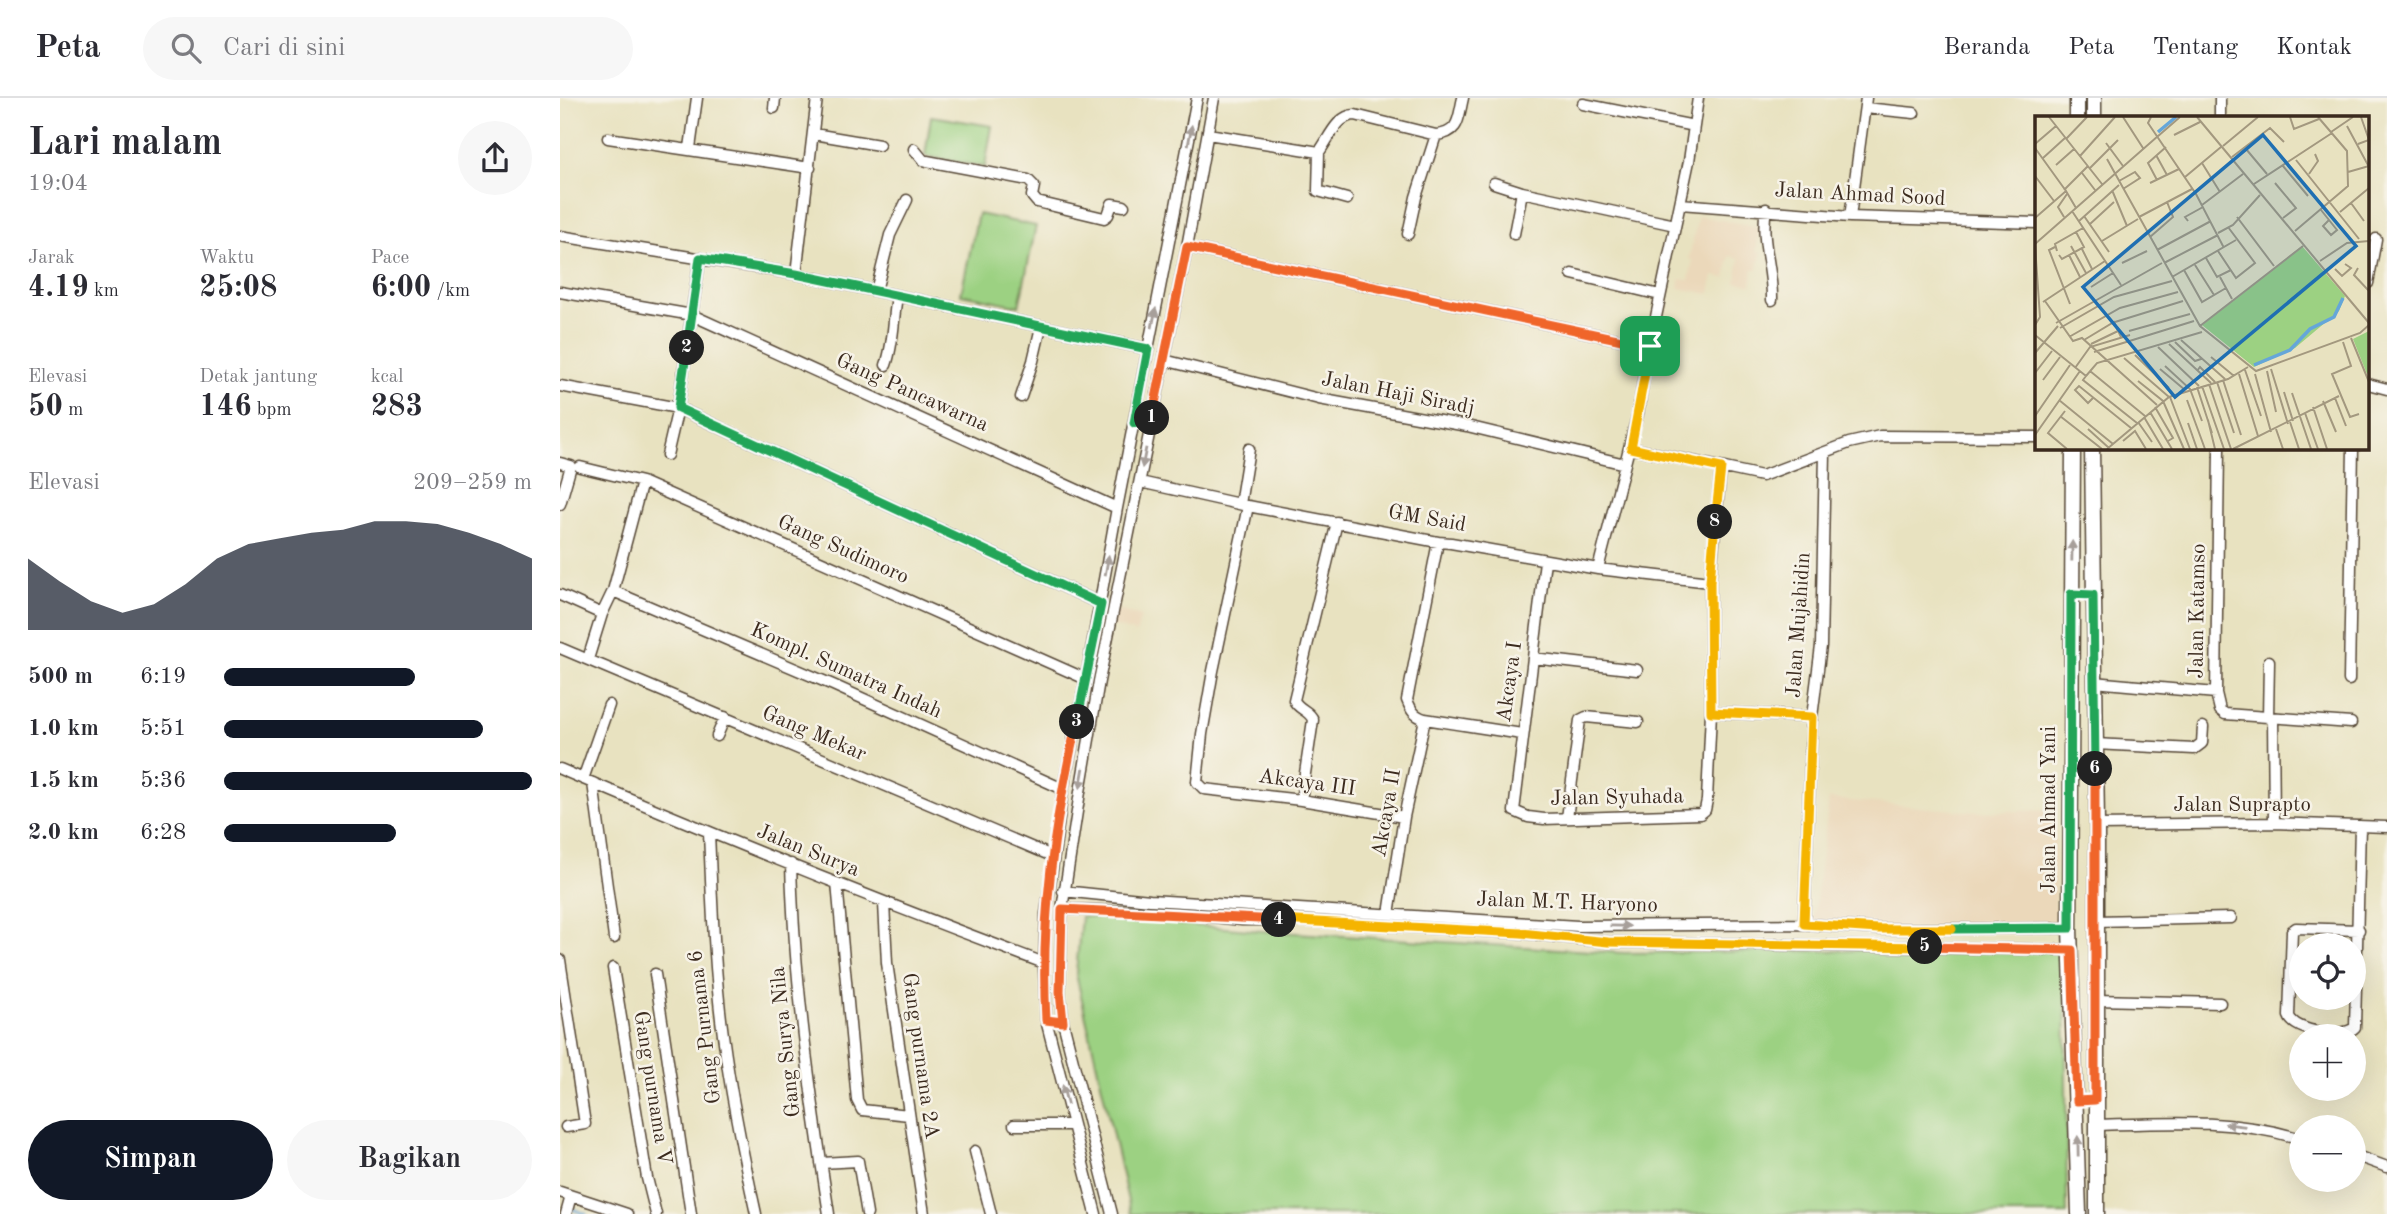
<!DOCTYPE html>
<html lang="id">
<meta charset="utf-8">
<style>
:root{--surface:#fff;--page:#f7f7f7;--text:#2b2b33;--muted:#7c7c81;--line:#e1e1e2;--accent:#111827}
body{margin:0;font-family:"Old Standard TT",serif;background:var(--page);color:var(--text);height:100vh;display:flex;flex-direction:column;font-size:26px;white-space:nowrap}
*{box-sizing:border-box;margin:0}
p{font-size:23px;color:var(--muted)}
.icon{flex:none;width:38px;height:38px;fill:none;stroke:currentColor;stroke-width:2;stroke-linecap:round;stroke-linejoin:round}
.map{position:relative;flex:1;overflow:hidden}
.side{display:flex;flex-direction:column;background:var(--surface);width:560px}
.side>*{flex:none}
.buttons{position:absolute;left:1729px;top:835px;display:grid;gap:14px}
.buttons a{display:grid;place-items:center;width:77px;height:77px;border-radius:50%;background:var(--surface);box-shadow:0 7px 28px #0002;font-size:35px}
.pin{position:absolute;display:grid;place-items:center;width:60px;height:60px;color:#fff;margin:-30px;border-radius:14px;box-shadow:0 4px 10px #0006}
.km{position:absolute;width:35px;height:35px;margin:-18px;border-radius:50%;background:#222;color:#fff;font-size:19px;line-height:35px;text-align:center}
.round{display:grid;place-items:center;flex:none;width:74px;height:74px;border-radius:37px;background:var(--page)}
.headline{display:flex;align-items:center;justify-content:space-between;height:119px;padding:0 28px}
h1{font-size:38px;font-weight:700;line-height:52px}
.figures{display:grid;grid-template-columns:repeat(3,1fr);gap:10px;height:119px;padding:7px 28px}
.figures div{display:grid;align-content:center}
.figures b{font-size:30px;font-weight:700}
.figures small{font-size:19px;font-weight:400}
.figures p{font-size:19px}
.chart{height:196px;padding:14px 28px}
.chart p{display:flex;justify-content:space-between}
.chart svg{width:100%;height:126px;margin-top:7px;fill:var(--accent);opacity:.7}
.cta{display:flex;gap:14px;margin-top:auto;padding:14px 28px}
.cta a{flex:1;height:80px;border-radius:42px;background:var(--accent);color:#fff;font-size:28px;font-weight:700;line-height:80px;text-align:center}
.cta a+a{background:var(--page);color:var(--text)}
ul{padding:0 28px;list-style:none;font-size:23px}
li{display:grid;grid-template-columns:112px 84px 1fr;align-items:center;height:52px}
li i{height:18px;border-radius:9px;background:var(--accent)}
header{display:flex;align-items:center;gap:42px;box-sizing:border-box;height:98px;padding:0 35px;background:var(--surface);border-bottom:2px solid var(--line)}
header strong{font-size:33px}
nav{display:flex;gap:38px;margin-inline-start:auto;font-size:24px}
.search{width:490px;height:63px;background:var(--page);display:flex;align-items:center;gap:18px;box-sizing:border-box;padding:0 24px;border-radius:38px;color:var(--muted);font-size:26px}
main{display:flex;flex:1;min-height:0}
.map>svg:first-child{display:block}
</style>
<header>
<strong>Peta</strong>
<div class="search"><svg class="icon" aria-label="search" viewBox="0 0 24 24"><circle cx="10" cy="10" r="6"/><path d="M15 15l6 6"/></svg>Cari di sini</div>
<nav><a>Beranda</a><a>Peta</a><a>Tentang</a><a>Kontak</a></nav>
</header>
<main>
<section class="side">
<div class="headline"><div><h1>Lari malam</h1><p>19:04</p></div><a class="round"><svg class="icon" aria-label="share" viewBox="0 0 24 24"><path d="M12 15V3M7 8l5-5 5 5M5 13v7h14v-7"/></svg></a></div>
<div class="figures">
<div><p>Jarak</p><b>4.19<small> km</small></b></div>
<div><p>Waktu</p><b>25:08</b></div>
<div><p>Pace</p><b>6:00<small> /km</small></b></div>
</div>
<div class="figures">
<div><p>Elevasi</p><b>50<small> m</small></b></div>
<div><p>Detak jantung</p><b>146<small> bpm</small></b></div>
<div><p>kcal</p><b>283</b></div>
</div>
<div class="chart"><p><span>Elevasi</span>209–259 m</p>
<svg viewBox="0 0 160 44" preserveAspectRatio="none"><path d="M0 44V19L10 27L20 34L30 38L40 35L50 28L60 19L70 14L80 12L90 10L100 9L110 6L120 6L130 7L140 10L150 14L160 19V44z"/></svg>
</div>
<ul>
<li><b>500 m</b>6:19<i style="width:62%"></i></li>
<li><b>1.0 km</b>5:51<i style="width:84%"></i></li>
<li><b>1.5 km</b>5:36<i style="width:100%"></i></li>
<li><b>2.0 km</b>6:28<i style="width:56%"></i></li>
</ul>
<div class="cta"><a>Simpan</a><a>Bagikan</a></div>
</section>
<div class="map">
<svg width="1827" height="1116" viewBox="0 0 1827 1116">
<rect width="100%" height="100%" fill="#f7f3e8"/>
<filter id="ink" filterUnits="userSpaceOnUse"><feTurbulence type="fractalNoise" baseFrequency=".0143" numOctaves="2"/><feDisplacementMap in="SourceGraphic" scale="14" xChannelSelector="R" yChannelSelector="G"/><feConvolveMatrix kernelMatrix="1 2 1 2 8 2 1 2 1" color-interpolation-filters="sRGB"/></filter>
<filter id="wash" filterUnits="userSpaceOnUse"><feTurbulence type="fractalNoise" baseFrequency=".00686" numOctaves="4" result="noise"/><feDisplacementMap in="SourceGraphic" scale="28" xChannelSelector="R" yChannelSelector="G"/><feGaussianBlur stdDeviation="1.57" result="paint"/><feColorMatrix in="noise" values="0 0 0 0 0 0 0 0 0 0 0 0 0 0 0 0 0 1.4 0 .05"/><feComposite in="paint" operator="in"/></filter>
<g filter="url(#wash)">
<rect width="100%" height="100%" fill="#e8e2c0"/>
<!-- built -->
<path fill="#ebd8ba" d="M 1138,118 L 1200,129 L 1196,153 L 1201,154 L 1198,171 L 1193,171 L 1191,187 L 1176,184 L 1180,160 L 1170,158 L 1166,180 L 1153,178 L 1150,196 L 1119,190 L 1120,181 L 1129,182 L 1133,162 L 1129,161 Z
M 556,511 L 581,519 L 576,535 L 550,527 Z
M 1269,701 L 1417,714 L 1496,712 L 1495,826 L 1318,831 L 1253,825 Z"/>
<!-- green -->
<path fill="#9cd182" stroke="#6c7e50" stroke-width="2" d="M 371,18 L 432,28 L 425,69 L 365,58 Z
M 418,116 L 476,128 L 459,208 L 401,196 Z
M 521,818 L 702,833 L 1064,855 L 1505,850 L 1507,1116 L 571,1116 L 516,876 Z"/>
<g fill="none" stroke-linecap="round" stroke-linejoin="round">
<!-- stream -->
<path stroke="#65a6d9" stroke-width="2.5" d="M 10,1110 L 26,1116"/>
</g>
</g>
<g filter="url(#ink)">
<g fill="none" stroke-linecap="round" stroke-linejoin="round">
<!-- minor casing -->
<g stroke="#554636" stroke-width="13">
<path id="minor" d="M 1660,0 L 1660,19
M 1023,6 L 1134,28
M 214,10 L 215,0
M 1305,10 L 1354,15
M 254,36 L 319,47
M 648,36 L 759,54 C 769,41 777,17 795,17 L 876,37 C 900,35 898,20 903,0
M 48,40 L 250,70
M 130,50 L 137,0
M 354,51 L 363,62 L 367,63 L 468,82 L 474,88 L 472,98 L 477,104 L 544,120 L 548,117 L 552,106 L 564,108
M 759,54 L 758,93 L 787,101
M 934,85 L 962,94
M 1120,106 L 1290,119 L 1477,125
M 1206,111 C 1200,143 1213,171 1212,202
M 1290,119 L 1306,0
M 848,136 L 856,99 L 876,37
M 954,136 L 962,94 L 1115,127
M 0,138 L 236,176 L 588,251
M 627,149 L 1090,248
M 236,176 L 257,0
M 1012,176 L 1100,197
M 1808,185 L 1816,141
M 316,193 L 330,137 L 347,102
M 0,194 L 132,217 L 557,410
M 604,262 L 759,301 L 907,328 L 1065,366
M 326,267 C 334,245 333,221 337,198
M 1808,286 L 1827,291
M 0,288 L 118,310 L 541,506
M 461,299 L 473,263 L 481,229
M 1071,350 L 1202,378 L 1289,345 L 1320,338 L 1477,339
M 107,357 L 118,310 L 140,160
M 0,365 L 11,368 L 0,406
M 20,369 L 82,384 L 526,581
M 580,384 L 688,408 L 878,444 L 891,445 L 1038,471 L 1150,484
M 680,406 L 689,351
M 688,408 L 653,573 L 642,636 L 637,684 L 644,691 L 741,702 L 844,719
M 878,444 L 847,602 C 851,612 854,618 865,621 L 962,636
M 985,463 L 954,713 L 968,719 L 984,721 L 1140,716 L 1145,712 L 1147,702 L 1151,614 L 1150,484 L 1161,370
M 1038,471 L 1078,315 L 1086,266 L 1129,63 L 1138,0
M 53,493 L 273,587 L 503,691
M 0,497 L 42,516
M 0,550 L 492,758
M 973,560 L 1077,572
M 28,561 L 42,516 L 53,493 L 82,384
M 1789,582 L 1793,350
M 1534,584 L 1656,595 L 1659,350
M 1656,595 L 1660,612 L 1665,616 L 1791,625
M 1151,614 L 1252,619
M 1708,620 L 1709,563
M 1713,620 L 1714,725
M 157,638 L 165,619
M 1535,646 L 1634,651 L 1642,645 L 1643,629
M 0,671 C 160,740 321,804 484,865
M 23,681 L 49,607
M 33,685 L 54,840
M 741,702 L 753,622 C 750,612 738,612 734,602 L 777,424
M 1007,720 L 1020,622 L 1026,619 L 1078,624
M 1537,727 L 1714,725 L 1827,729
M 149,735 C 152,802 154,870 163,937 C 171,998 183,1057 196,1116
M 231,766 C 234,883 251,1000 269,1116
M 277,785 L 297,1002 L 302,1012 L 349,1017
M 503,793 L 590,802 L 1018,828 L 1244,826 L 1318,831 L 1510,830
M 324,805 L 327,865 L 364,1116
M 502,811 L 617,815 L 682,822 L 730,822 L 961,835 L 1048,844 L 1512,852
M 829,816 L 844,719 L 865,621
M 1536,823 L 1671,820
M 1244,826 L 1252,619 L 1261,548 L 1265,355
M 1799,832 L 1736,830 L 1732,833 L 1729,918 C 1734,934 1785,941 1795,929 L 1800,728
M 0,862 L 25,1026 L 6,1029
M 53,870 L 87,1080 L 96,1116
M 95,876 L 131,1116
M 1536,902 L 1660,905
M 454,1027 L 512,1027
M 1536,1027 C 1605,1025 1674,1020 1741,1041
M 415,1053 L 431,1116
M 1794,1057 L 1827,1069
M 261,1065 L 298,1063 L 307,1116
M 0,1094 L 67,1116
M 6,1116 L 11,1098
M 536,1116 L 486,922 L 484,870 L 486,816 L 503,691 L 526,581 L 557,410 L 637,0
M 552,1116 L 503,924 L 500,894 L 502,811 L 520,694 L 539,583 L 627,149 L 654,0"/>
</g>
<!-- major casing -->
<g stroke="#554636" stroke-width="17">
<path id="major" d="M 1517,19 L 1517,0
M 1534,19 L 1534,0
M 1513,350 L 1510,830 L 1519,1116
M 1532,350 L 1537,727 L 1537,1116"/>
</g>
<!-- minor -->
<use href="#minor" stroke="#fff" stroke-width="10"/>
<!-- major -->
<use href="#major" stroke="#fff" stroke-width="14"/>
</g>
<!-- one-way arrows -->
<defs><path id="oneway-solid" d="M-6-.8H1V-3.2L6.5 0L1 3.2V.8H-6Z" transform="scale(1.75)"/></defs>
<g fill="#a79f9a">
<use href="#oneway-solid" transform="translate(630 37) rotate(-80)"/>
<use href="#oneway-solid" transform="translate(594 220) rotate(-79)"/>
<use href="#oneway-solid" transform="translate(584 360) rotate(101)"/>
<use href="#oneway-solid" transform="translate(1512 453) rotate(-89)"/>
<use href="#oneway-solid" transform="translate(547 467) rotate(-80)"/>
<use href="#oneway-solid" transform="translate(522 680) rotate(100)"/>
<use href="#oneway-solid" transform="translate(1060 828) rotate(1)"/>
<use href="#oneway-solid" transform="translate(505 997) rotate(-104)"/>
<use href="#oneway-solid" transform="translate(1675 1027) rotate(-173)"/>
<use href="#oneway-solid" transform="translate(1518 1048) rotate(-91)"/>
</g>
</g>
<g fill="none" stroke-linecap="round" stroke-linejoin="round" filter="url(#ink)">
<!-- split-1 casing -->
<g stroke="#fff" stroke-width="14">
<path id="split-1" d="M 592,320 L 627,149 L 1090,248"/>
</g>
<!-- split-2 casing -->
<g stroke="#fff" stroke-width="14">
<path id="split-2" d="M 127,250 L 140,160 L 236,176 L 588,251 L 574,325 L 591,326 L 592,320"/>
</g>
<!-- split-3 casing -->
<g stroke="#fff" stroke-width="14">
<path id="split-3" d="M 127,250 L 118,310 L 541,506 L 517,624"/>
</g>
<!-- split-4 casing -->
<g stroke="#fff" stroke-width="14">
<path id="split-4" d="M 517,624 C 494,722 480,822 486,922 L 503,924 L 500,894 L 502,811 L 719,822"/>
</g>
<!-- split-5 casing -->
<g stroke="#fff" stroke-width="14">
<path id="split-5" d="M 719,822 L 961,835 L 1048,844 L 1365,849"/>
</g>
<!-- split-6 casing -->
<g stroke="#fff" stroke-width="14">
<path id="split-6" d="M 1365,849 L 1512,852 L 1517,1003 L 1535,1002 L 1535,671"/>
</g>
<!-- split-7 casing -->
<g stroke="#fff" stroke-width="14">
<path id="split-7" d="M 1392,831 L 1510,830 L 1511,496 L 1533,497 L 1535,671"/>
</g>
<!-- split-8 casing -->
<g stroke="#fff" stroke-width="14">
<path id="split-8" d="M 1155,424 L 1150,484 L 1151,614 L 1252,619 L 1244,826 L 1318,831 L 1392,831"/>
</g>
<!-- split-9 casing -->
<g stroke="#fff" stroke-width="14">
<path id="split-9" d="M 1090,248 L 1071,350 L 1161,370 L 1155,424"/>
</g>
<!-- split-1 -->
<use href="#split-1" stroke="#f0652b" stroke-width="9"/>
<!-- split-2 -->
<use href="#split-2" stroke="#22a559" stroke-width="9"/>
<!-- split-3 -->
<use href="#split-3" stroke="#22a559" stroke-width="9"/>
<!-- split-4 -->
<use href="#split-4" stroke="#f0652b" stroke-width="9"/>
<!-- split-5 -->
<use href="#split-5" stroke="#f5b400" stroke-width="9"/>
<!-- split-6 -->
<use href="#split-6" stroke="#f0652b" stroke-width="9"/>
<!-- split-7 -->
<use href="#split-7" stroke="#22a559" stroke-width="9"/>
<!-- split-8 -->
<use href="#split-8" stroke="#f5b400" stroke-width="9"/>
<!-- split-9 -->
<use href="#split-9" stroke="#f5b400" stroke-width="9"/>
</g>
<g text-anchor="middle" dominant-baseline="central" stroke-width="5" stroke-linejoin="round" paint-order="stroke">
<!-- street labels -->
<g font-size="21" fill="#3b2a1e" stroke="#f7f3e8">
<text transform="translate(1300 97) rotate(3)">Jalan Ahmad Sood</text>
<text transform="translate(352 295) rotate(24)">Gang Pancawarna</text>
<text transform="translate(838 296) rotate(11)">Jalan Haji Siradj</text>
<text transform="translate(867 421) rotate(10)">GM Said</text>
<text transform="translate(283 452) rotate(24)">Gang Sudimoro</text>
<text transform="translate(1638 513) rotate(-89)">Jalan Katamso</text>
<text transform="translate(1239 527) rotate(-86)">Jalan Mujahidin</text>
<text transform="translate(286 573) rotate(24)">Kompl. Sumatra Indah</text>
<text transform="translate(950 584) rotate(-82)">Akcaya I</text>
<text transform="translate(254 636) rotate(23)">Gang Mekar</text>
<text transform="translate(747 685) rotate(8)">Akcaya III</text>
<text transform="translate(1057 700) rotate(-1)">Jalan Syuhada</text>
<text x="1682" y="707">Jalan Suprapto</text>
<text transform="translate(1489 712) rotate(-90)">Jalan Ahmad Yani</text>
<text transform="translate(827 715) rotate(-80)">Akcaya II</text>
<text transform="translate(248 753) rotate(22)">Jalan Surya</text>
<text transform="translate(1007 805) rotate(2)">Jalan M.T. Haryono</text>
<text transform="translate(145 929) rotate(-97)">Gang Purnama 6</text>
<text transform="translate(226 944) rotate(-96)">Gang Surya Nila</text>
<text transform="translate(360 958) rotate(82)">Gang purnama 2A</text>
<text transform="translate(92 990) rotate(81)">Gang purnama V</text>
</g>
</g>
<!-- overview -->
<g transform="translate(1475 18)">
<rect width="334" height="334" fill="#e8e2c0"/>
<path d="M 267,130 L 310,180 L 304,195 L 260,232 L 219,251 L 167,209 ZM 334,215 L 334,256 L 332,258 L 318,223 Z" fill="#9cd182"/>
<path fill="none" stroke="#65a6d9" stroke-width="3.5" d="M 123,16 L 141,1M 219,249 L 255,234 L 275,213 L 299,201 L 308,182"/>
<path fill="none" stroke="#a3987f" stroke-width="2" d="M 14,1 L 67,68M 88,1 L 108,32M 116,1 L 113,7 L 161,78 L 189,132M 162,1 L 313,182M 255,1 L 259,13 L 284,3M 312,10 L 334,51M 296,16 L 318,1M 139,19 L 165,6M 122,21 L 145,1M 31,23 L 52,1M 71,27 L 88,50M 0,28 L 21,10M 323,28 L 334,24 L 326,1M 188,30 L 223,1M 0,32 L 31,75M 211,33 L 232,58M 121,39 L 132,59M 45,40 L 80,1M 197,41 L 235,12 L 249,26M 8,42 L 30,22M 72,43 L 165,210 L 221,255 L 325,217 L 334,209M 261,44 L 324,123M 167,47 L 185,76M 21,49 L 39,33M 248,50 L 273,80M 55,52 L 83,24M 313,56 L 334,50M 47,57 L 60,74M 274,58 L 283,45 L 280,38M 0,60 L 19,85M 150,61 L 186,31M 122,64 L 113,47 L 131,31M 84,65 L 100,56 L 105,62 L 88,73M 115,67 L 144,53M 240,67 L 261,92 L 248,102M 219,68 L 297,17M 29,74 L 53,50M 77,74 L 92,110M 316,87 L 329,105M 167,89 L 208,58M 286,94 L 302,114 L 296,119 L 288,110 L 294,104M 37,95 L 86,169M 305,96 L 334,72M 49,100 L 74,136M 29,101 L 23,91 L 32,78M 104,101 L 157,73M 202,101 L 239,150M 0,102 L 31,75 L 41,92M 44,105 L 84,69M 153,105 L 150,101 L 168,91M 55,108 L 79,86M 260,115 L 313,70 L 312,35 L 283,1M 183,117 L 198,109 L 225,79M 115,121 L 138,101 L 132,86M 67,125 L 103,103M 0,128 L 123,20M 0,129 L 5,201 L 0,209M 36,130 L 51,157M 20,131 L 14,134 L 35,188M 47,133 L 57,153M 122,134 L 176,105M 22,135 L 20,128 L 48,112M 183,135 L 201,162 L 220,147 L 193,111M 24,139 L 27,143 L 49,131 L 41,116M 34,139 L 45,161M 171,142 L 182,161 L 196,154M 285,145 L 312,127 L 334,125M 87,147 L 112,135M 129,147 L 183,119M 160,149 L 179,179M 323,152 L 319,159 L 334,175M 300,153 L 307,160 L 316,152 L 310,148M 149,154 L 167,186 L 191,172M 137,161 L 201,124M 185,161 L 197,183M 56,171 L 78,157M 313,182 L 334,207M 10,185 L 38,225 L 47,222 L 122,289M 8,186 L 70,145M 80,206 L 148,185M 21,207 L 127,147M 165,210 L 268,130M 25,212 L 79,181 L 137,165M 94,215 L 155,198M 0,219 L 51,260M 34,221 L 85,192 L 143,176M 316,222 L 334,266M 49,224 L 79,206 L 86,221M 146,224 L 190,263M 140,226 L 160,245 L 166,243M 308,226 L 316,250 L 297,258 L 315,301 L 324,298M 56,228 L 83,215M 134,228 L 176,267M 123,231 L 164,270M 59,236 L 159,205M 0,237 L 23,210M 100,239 L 134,272M 176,241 L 199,260M 89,242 L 134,281M 130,250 L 155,273 L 167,305M 40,252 L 55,231 L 95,219M 125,253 L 150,274M 236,253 L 253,308M 210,254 L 226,300M 55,255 L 110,300M 162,255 L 165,251 L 180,266M 232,255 L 241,296M 0,257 L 17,235M 204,258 L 223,320M 220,258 L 236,316M 51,260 L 62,247 L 167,216M 51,260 L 48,264 L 102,307M 8,264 L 25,241M 188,264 L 206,319M 103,265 L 128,285 L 149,333M 182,266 L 199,317M 174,268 L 196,333M 167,270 L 189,333M 162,271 L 177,317M 249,276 L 258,305M 257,277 L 276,333M 135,281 L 155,333M 58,282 L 53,287 L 40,274 L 44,270 L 96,312M 300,282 L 311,310M 24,284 L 78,328M 152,284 L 170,333M 288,285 L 301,316M 120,291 L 138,322 L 133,325M 278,291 L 292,333M 30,295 L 13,317 L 32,333M 115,296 L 137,333M 270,297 L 283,333M 0,300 L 35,249M 25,300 L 67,333M 109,301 L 128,333M 173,304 L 180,333M 103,306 L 117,326M 255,306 L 264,333M 153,307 L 162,333M 53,313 L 74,332M 241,313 L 248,333M 0,319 L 45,255M 88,325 L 100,315 L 111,333M 72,333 L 134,281 L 193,263 L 213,251M 198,333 L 304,280"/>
<path fill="#1f6fb2" fill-opacity="0.15" stroke="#1f6fb2" stroke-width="3.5" d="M 228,19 L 321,130 L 140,281 L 48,171 Z"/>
<rect width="334" height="334" fill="none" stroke="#3b2a1e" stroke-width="3.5"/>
</g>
</svg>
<div class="buttons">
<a><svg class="icon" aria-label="locate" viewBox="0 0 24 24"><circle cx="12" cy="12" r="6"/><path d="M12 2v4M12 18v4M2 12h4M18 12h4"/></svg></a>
<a>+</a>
<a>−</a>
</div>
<div class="pin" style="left:1090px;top:248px;background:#1e9e55"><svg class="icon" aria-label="arrive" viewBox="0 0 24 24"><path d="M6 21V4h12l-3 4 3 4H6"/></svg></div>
<b class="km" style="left:592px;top:320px">1</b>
<b class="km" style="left:127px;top:250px">2</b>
<b class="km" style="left:517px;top:624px">3</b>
<b class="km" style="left:719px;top:822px">4</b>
<b class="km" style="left:1365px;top:849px">5</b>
<b class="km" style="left:1535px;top:671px">6</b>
<b class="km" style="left:1155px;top:424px">8</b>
</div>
</main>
